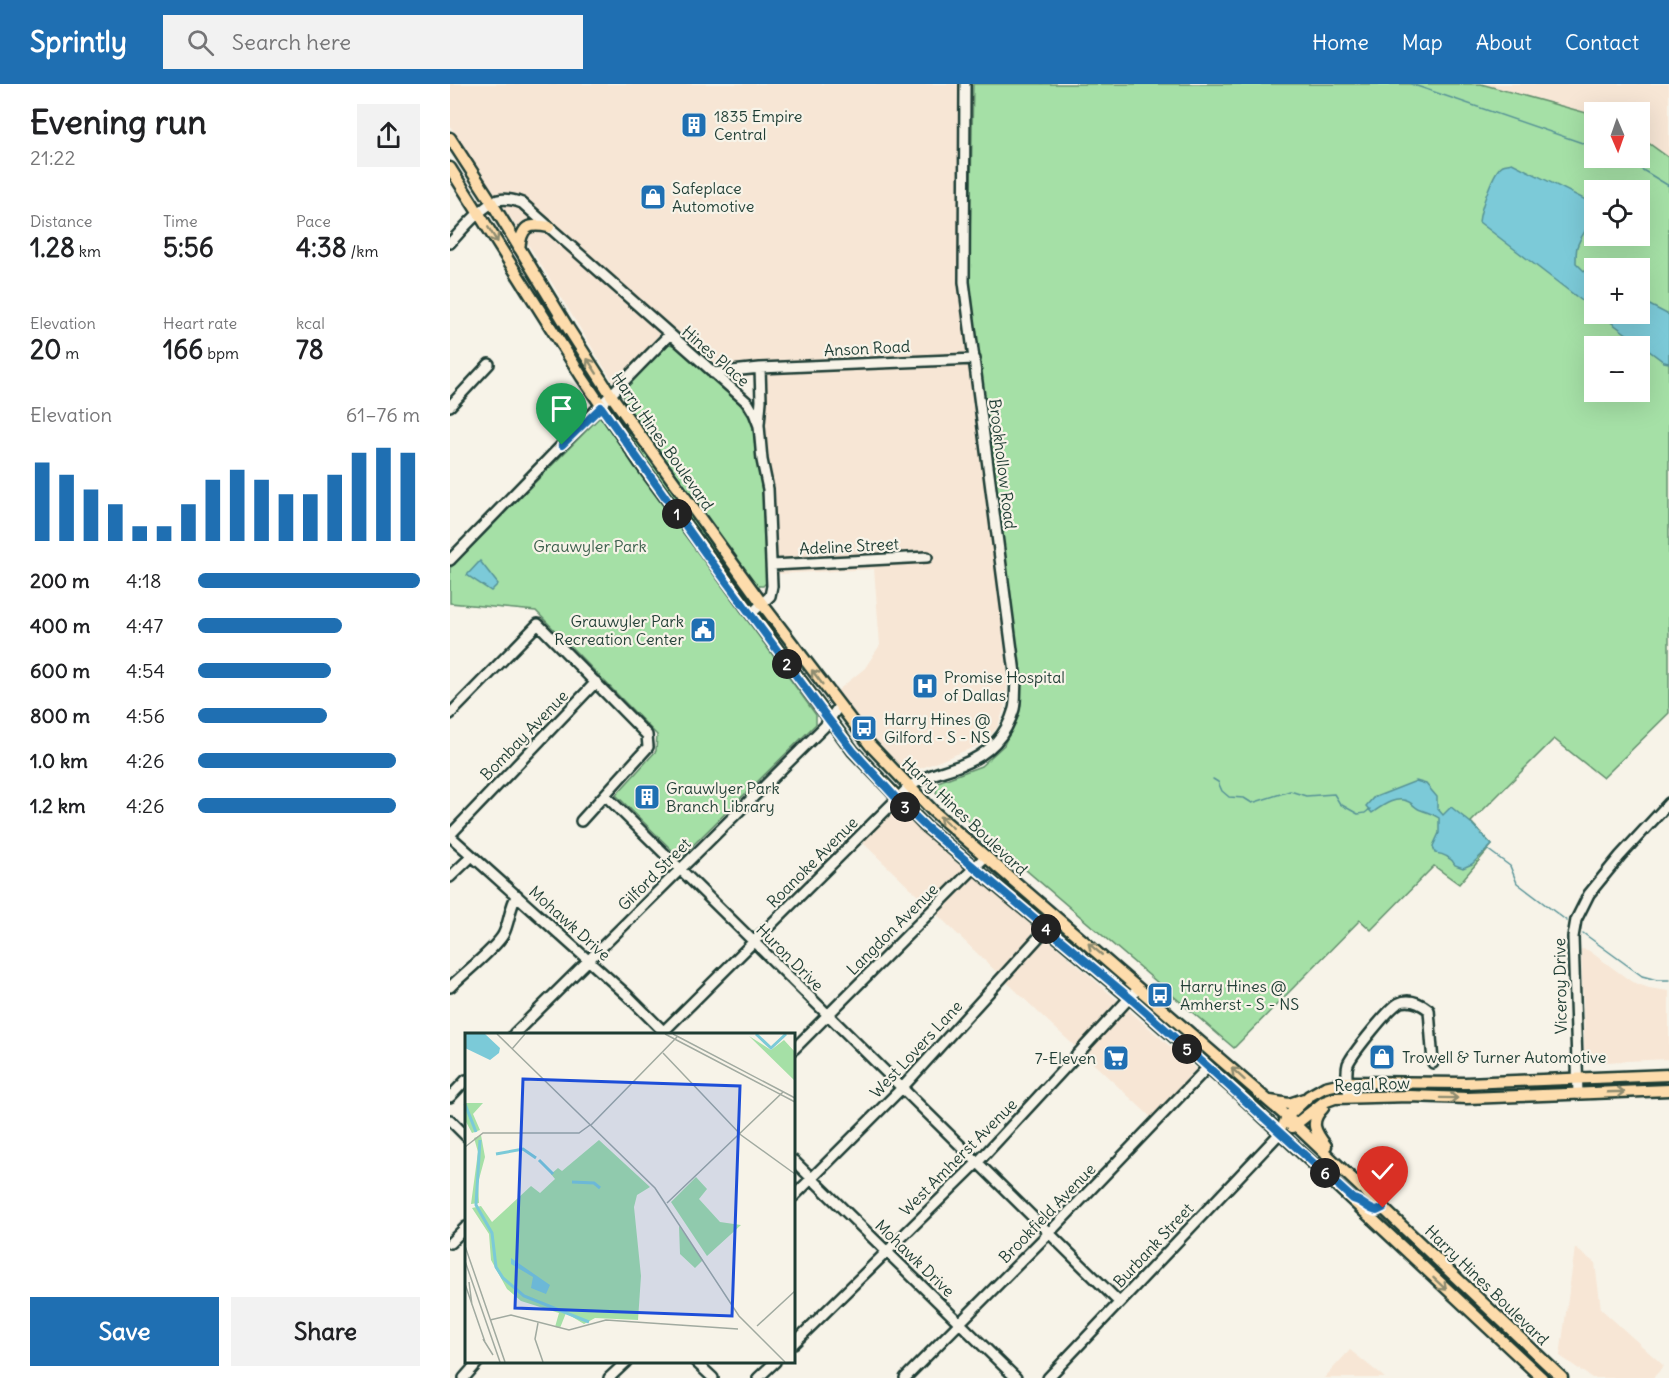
<!DOCTYPE html>
<meta charset="utf-8">
<style>
:root{--surface:#fff;--page:#f2f2f2;--text:#202124;--muted:#757577;--accent:#1f6fb2}
body{margin:0;font-family:Delius,sans-serif;background:var(--page);color:var(--text);height:100vh;display:flex;flex-direction:column;font-size:22px;white-space:nowrap}
*{box-sizing:border-box;margin:0}
p{font-size:20px;color:var(--muted)}
.icon{flex:none;width:33px;height:33px;fill:none;stroke:currentColor;stroke-width:2;stroke-linecap:round;stroke-linejoin:round}
.map{position:relative;flex:1;overflow:hidden}
.details{display:flex;flex-direction:column;background:var(--surface);width:450px}
.details>*{flex:none}
.needle{width:39px;rotate:178deg}
.controls{position:absolute;left:1134px;top:18px;display:grid;gap:12px}
.controls a{display:grid;place-items:center;width:66px;height:66px;border-radius:0px;background:var(--surface);box-shadow:0 6px 24px #0002;font-size:30px}
.pin{position:absolute;display:grid;place-items:center;width:51px;height:51px;color:#fff;margin:-62px -26px;border-radius:50% 50% 50% 0;rotate:-45deg;box-shadow:0 0 6px #0007}
.pin .icon{rotate:45deg}
.km{position:absolute;width:30px;height:30px;margin:-15px;border-radius:50%;background:#222;color:#fff;font-size:16px;line-height:30px;text-align:center}
.round{display:grid;place-items:center;flex:none;width:63px;height:63px;border-radius:0px;background:var(--page)}
.summary{display:flex;align-items:center;justify-content:space-between;height:102px;padding:0 30px}
h1{font-size:33px;font-weight:800;line-height:45px}
.metrics{display:grid;grid-template-columns:repeat(3,1fr);gap:9px;height:102px;padding:6px 30px}
.metrics div{display:grid;align-content:center}
.metrics b{font-size:26px;font-weight:800}
.metrics small{font-size:16px;font-weight:400}
.metrics p{font-size:16px}
.chart{height:168px;padding:12px 30px}
.chart p{display:flex;justify-content:space-between}
.chart svg{width:100%;height:108px;margin-top:6px;stroke:var(--accent);stroke-width:6}
.button{display:flex;gap:12px;margin-top:auto;padding:12px 30px}
.button a{flex:1;height:69px;border-radius:0px;background:var(--accent);color:#fff;font-size:24px;font-weight:800;line-height:69px;text-align:center}
.button a+a{background:var(--page);color:var(--text)}
ul{padding:0 30px;list-style:none;font-size:20px}
li{display:grid;grid-template-columns:96px 72px 1fr;align-items:center;height:45px}
li i{height:15px;border-radius:8px;background:var(--accent)}
header{display:flex;align-items:center;gap:36px;box-sizing:border-box;height:84px;padding:0 30px;background:var(--accent);color:#fff}
header strong{font-size:28px}
nav{display:flex;gap:33px;margin-inline-start:auto;font-size:21px}
.search{width:420px;height:54px;background:var(--page);display:flex;align-items:center;gap:15px;box-sizing:border-box;padding:0 21px;border-radius:0px;color:var(--muted);font-size:22px}
main{display:flex;flex:1;min-height:0}
.map>svg:first-child{display:block}
</style>
<header>
<strong>Sprintly</strong>
<div class="search"><svg class="icon" aria-label="search" viewBox="0 0 24 24"><circle cx="10" cy="10" r="6"/><path d="M15 15l6 6"/></svg>Search here</div>
<nav><a>Home</a><a>Map</a><a>About</a><a>Contact</a></nav>
</header>
<main>
<section class="details">
<div class="summary"><div><h1>Evening run</h1><p>21:22</p></div><a class="round"><svg class="icon" aria-label="share" viewBox="0 0 24 24"><path d="M12 15V3M7 8l5-5 5 5M5 13v7h14v-7"/></svg></a></div>
<div class="metrics">
<div><p>Distance</p><b>1.28<small> km</small></b></div>
<div><p>Time</p><b>5:56</b></div>
<div><p>Pace</p><b>4:38<small> /km</small></b></div>
</div>
<div class="metrics">
<div><p>Elevation</p><b>20<small> m</small></b></div>
<div><p>Heart rate</p><b>166<small> bpm</small></b></div>
<div><p>kcal</p><b>78</b></div>
</div>
<div class="chart"><p><span>Elevation</span>61–76 m</p>
<svg viewBox="0 0 160 44" preserveAspectRatio="none"><path d="M5 44V12M15 44V17M25 44V23M35 44V29M45 44V38M55 44V38M65 44V29M75 44V19M85 44V15M95 44V19M105 44V25M115 44V25M125 44V17M135 44V8M145 44V6M155 44V8"/></svg>
</div>
<ul>
<li><b>200 m</b>4:18<i style="width:100%"></i></li>
<li><b>400 m</b>4:47<i style="width:65%"></i></li>
<li><b>600 m</b>4:54<i style="width:60%"></i></li>
<li><b>800 m</b>4:56<i style="width:58%"></i></li>
<li><b>1.0 km</b>4:26<i style="width:89%"></i></li>
<li><b>1.2 km</b>4:26<i style="width:89%"></i></li>
</ul>
<div class="button"><a>Save</a><a>Share</a></div>
</section>
<div class="map">
<svg width="1219" height="1294" viewBox="0 0 1219 1294">
<rect width="100%" height="100%" fill="#f7f3e8"/>
<filter id="ink" filterUnits="userSpaceOnUse"><feTurbulence type="fractalNoise" baseFrequency=".0167" numOctaves="2"/><feDisplacementMap in="SourceGraphic" scale="12" xChannelSelector="R" yChannelSelector="G"/><feConvolveMatrix kernelMatrix="1 2 1 2 8 2 1 2 1" color-interpolation-filters="sRGB"/></filter>
<g filter="url(#ink)">
<!-- built -->
<path fill="#f7e6d5" d="M 0,0 L 523,0 L 519,206 L 559,509 L 549,511 L 558,597 L 554,625 L 547,644 L 532,660 L 457,690 L 416,647 L 387,607 L 415,584 L 430,561 L 424,485 L 328,490 L 314,340 L 316,293 L 261,293 L 224,261 L 218,260 L 170,309 L 81,165 L 0,42 Z
M 1031,0 L 1219,0 L 1219,74 L 1190,53 L 1190,28 L 1144,28 L 1144,31 Z
M 448,724 L 746,985 L 703,1035 L 589,929 L 410,756 Z
M 1131,865 L 1138,866 L 1182,898 L 1199,904 L 1219,907 L 1219,975 L 1135,979 Z
M 1125,1164 L 1145,1179 L 1151,1225 L 1214,1282 L 1203,1294 L 1142,1294 L 1110,1272 Z
M 900,1266 L 935,1294 L 874,1294 Z"/>
<!-- green -->
<path fill="#a5e0a6" stroke="#628e6d" stroke-width="1.5" fill-rule="evenodd" d="M 523,0 L 1031,0 L 1144,31 L 1144,74 L 1190,74 L 1190,53 L 1219,74 L 1219,629 L 1153,694 L 1104,655 L 1021,738 L 1042,761 L 1009,800 L 984,782 L 921,846 L 910,836 L 784,964 L 486,709 L 488,698 L 531,682 L 554,661 L 569,627 L 572,596 L 553,468 L 530,282 L 519,206 ZM 1144,106 L 1190,106 L 1190,152 L 1144,152 ZM 1144,184 L 1190,184 L 1190,230 L 1144,230 ZM 1144,262 L 1190,262 L 1190,308 L 1144,308 Z
M 218,260 L 224,261 L 289,319 L 302,337 L 314,422 L 317,498 L 313,502 L 306,502 L 263,446 L 177,324 L 180,324 L 178,319 L 176,320 L 172,307 Z
M 164,329 L 194,366 L 300,512 L 298,514 L 247,451 L 162,331 Z
M 150,333 L 366,631 L 366,640 L 230,774 L 166,711 L 206,667 L 207,651 L 86,527 L 0,519 L 0,484 Z
M 985,1184 L 1014,1208 L 1095,1284 L 1093,1285 L 1063,1260 L 983,1186 Z"/>
<!-- water -->
<path fill="#7bcad8" stroke="#569296" stroke-width="1.5" d="M 1062,79 L 1136,116 C 1149,136 1133,145 1127,163 C 1126,168 1126,174 1126,179 L 1134,187 L 1144,193 L 1144,226 L 1029,138 C 1030,127 1043,86 1053,81 C 1055,80 1059,80 1062,79 Z
M 1190,216 L 1219,231 L 1219,279 L 1214,278 L 1150,230 L 1190,230 Z
M 30,477 L 48,500 L 41,507 L 17,491 Z
M 966,697 L 976,700 L 987,713 L 987,724 L 993,731 L 1001,723 L 1021,739 L 1042,761 L 1022,780 L 1013,784 L 1005,781 C 1001,773 994,770 985,769 L 983,762 L 989,749 L 989,734 C 982,729 979,729 971,726 C 966,725 963,720 959,718 C 946,711 932,722 922,729 L 916,722 L 923,714 Z"/>
<g fill="none" stroke-linecap="round" stroke-linejoin="round">
<!-- stream -->
<path stroke="#569296" stroke-width="1.5" d="M 961,0 L 1144,63
M 1173,74 L 1219,102
M 763,695 L 768,698 L 772,707 L 779,713 L 794,714 L 802,719 L 840,707 L 856,712 L 884,710 L 890,720 L 908,730 L 915,729 L 920,725
M 1037,765 L 1060,782 L 1067,799 L 1117,837
M 1133,849 L 1192,892 L 1207,896 L 1219,896"/>
<!-- minor casing -->
<g stroke="#1f3d34" stroke-width="14">
<path id="minor" d="M 0,159 C 12,146 32,122 48,116 C 56,114 64,116 72,119 L 298,319 L 304,329 L 309,342 L 312,376 L 318,405 L 322,502 L 320,512 L 301,530
M 263,289 L 310,284 L 525,275
M 0,322 L 39,280
M 309,340 L 311,317 L 310,284
M 0,476 L 219,251
M 322,481 L 477,473
M 0,630 L 88,540 L 197,651 L 198,663 L 131,737
M 155,711 L 669,1218
M 0,751 L 146,598
M 0,752 L 177,911 L 216,950
M 0,793 L 22,772
M 0,903 C 13,890 45,865 53,851 C 60,838 59,824 67,811
M 64,950 L 375,642 L 389,622
M 211,950 L 459,703 C 478,690 490,689 511,681 C 537,671 556,653 564,625 C 566,617 565,606 566,597 L 514,198 L 515,0
M 344,965 L 535,773
M 1128,1010 L 1123,853 L 1126,836 L 1139,810 L 1170,772 L 1219,719
M 0,1013 L 16,996
M 899,1013 C 898,1002 895,990 898,980 C 903,969 939,924 949,919 C 960,914 970,919 979,926 L 983,979
M 0,1036 L 16,1052
M 344,1077 L 566,1294
M 344,1112 L 452,1004 L 606,834
M 0,1159 L 16,1143
M 344,1259 L 527,1079 L 684,909
M 246,1278 L 263,1294
M 14,1294 L 28,1278
M 159,1294 L 176,1278
M 308,1294 L 325,1278
M 455,1294 L 599,1149 L 758,983
M 598,1294 L 831,1048"/>
</g>
<!-- major casing -->
<g stroke="#1f3d34" stroke-width="15">
<path id="major" d="M 0,54 L 39,114 L 118,244 L 161,311 L 313,521 L 420,661 L 483,727 L 837,1033 L 1112,1294
M 0,84 L 132,293 L 190,379 L 403,667 L 475,742 L 680,914 L 791,1012 L 1092,1294
M 69,164 C 72,142 78,139 99,143
M 820,1017 L 839,1020 L 854,1015
M 873,1024 C 859,1038 865,1048 876,1062
M 834,1040 L 837,1033 L 859,1012 L 875,1003 L 897,998 L 1016,999 L 1219,991
M 842,1043 L 874,1018 L 885,1014 L 960,1012 L 1017,1014 L 1219,1006"/>
</g>
<!-- minor -->
<use href="#minor" stroke="#f7f3e8" stroke-width="9"/>
<!-- major -->
<use href="#major" stroke="#fddcac" stroke-width="10"/>
</g>
<!-- one-way arrows -->
<defs><path id="oneway-shaft" d="M-6 0H5M1.5-3L5.5 0L1.5 3" fill="none" stroke-width="1.6" stroke-linecap="round" stroke-linejoin="round" transform="scale(1.5)"/></defs>
<g stroke="#8e8c70">
<use href="#oneway-shaft" transform="translate(43 151) rotate(58)"/>
<use href="#oneway-shaft" transform="translate(142 282) rotate(-123)"/>
<use href="#oneway-shaft" transform="translate(367 593) rotate(-127)"/>
<use href="#oneway-shaft" transform="translate(496 738) rotate(-139)"/>
<use href="#oneway-shaft" transform="translate(645 865) rotate(-140)"/>
<use href="#oneway-shaft" transform="translate(788 990) rotate(-138)"/>
<use href="#oneway-shaft" transform="translate(1166 1008) rotate(-2)"/>
<use href="#oneway-shaft" transform="translate(999 1014) rotate(1)"/>
<use href="#oneway-shaft" transform="translate(990 1200) rotate(43)"/>
</g>
</g>
<g fill="none" stroke-linecap="round" stroke-linejoin="round" filter="url(#ink)">
<!-- route casing -->
<g stroke="#fff" stroke-width="12">
<path id="route" d="M 112,361 L 151,323 L 255,469 L 379,636 L 403,667 L 447,715 L 475,742 L 680,914 L 758,983 L 903,1115 C 913,1117 918,1126 927,1127 L 933,1124"/>
</g>
<!-- route -->
<use href="#route" stroke="#1f6fb2" stroke-width="8"/>
</g>
<!-- icons -->
<defs>
<g id="building-square" transform="scale(1.35)"><rect x="-9" y="-9" width="18" height="18" rx="4" fill="#1f6fb2" stroke="#f7f3e8"/><path d="M-4-6H4V6H1V3H-1V6H-4ZM-2.5-4.3h1.7v1.8h-1.7ZM.8-4.3h1.7v1.8H.8ZM-2.5-1h1.7V.8h-1.7ZM.8-1h1.7V.8H.8Z" fill="#fff"/></g>
<g id="shop-square" transform="scale(1.35)"><rect x="-9" y="-9" width="18" height="18" rx="4" fill="#1f6fb2" stroke="#f7f3e8"/><path d="M-5-2.5h2.3a2.7 3.5 0 0 1 5.4 0H5L5.5 6h-11ZM-1.5-2.5h3a1.5 2.3 0 0 0-3 0Z" fill="#fff"/></g>
<g id="civic-square" transform="scale(1.35)"><rect x="-9" y="-9" width="18" height="18" rx="4" fill="#1f6fb2" stroke="#f7f3e8"/><path d="M-.6-6.5H3V-4.5H.6V-3L4-1V1h2V6H-6V1h2V-1L-.6-3ZM-1.2 2.5V6h2.4V2.5Z" fill="#fff"/></g>
<g id="hospital-square" transform="scale(1.35)"><rect x="-9" y="-9" width="18" height="18" rx="4" fill="#1f6fb2" stroke="#f7f3e8"/><path d="M-5-5h3v3.5h4V-5h3V5h-3V1.5h-4V5h-3Z" fill="#fff"/></g>
<g id="bus-square" transform="scale(1.35)"><rect x="-9" y="-9" width="18" height="18" rx="4" fill="#1f6fb2" stroke="#f7f3e8"/><path d="M-5-6H5V4H4V6H2V4H-2V6H-4V4H-5ZM-3.5-4V0h7V-4ZM-3.5 1.2v1.5H-2V1.2ZM2 1.2v1.5H3.5V1.2Z" fill="#fff"/></g>
<g id="supermarket-square" transform="scale(1.35)"><rect x="-9" y="-9" width="18" height="18" rx="4" fill="#1f6fb2" stroke="#f7f3e8"/><path d="M-6-5.5h2.5l.6 2H6L4.5 2H-2.5L-4.4-4H-6ZM-1.5 3.2a1.3 1.3 0 1 0 .1 0ZM3 3.2a1.3 1.3 0 1 0 .1 0Z" fill="#fff"/></g>
</defs>
<g fill-rule="evenodd">
<use href="#building-square" x="244" y="41"/>
<use href="#shop-square" x="203" y="113"/>
<use href="#civic-square" x="253" y="546"/>
<use href="#hospital-square" x="475" y="602"/>
<use href="#bus-square" x="414" y="644"/>
<use href="#building-square" x="197" y="713"/>
<use href="#bus-square" x="710" y="911"/>
<use href="#shop-square" x="932" y="973"/>
<use href="#supermarket-square" x="666" y="974"/>
</g>
<g text-anchor="middle" dominant-baseline="central" stroke-width="4.5" stroke-linejoin="round" paint-order="stroke">
<!-- poi labels -->
<g font-size="16" fill="#1f3d34" stroke="#f7f3e8" text-anchor="start">
<text x="264" y="32">1835 Empire<tspan x="264" dy="18">Central</tspan></text>
<text x="222" y="104">Safeplace<tspan x="222" dy="18">Automotive</tspan></text>
<text x="234" y="537" text-anchor="end">Grauwyler Park<tspan x="234" dy="18">Recreation Center</tspan></text>
<text x="494" y="593">Promise Hospital<tspan x="494" dy="18">of Dallas</tspan></text>
<text x="434" y="635">Harry Hines @<tspan x="434" dy="18">Gilford - S - NS</tspan></text>
<text x="216" y="704">Grauwlyer Park<tspan x="216" dy="18">Branch Library</tspan></text>
<text x="730" y="902">Harry Hines @<tspan x="730" dy="18">Amherst - S - NS</tspan></text>
<text x="952" y="973">Trowell &amp; Turner Automotive</text>
<text x="646" y="974" text-anchor="end">7-Eleven</text>
</g>
<!-- street labels -->
<g font-size="16" fill="#1f3d34" stroke="#f7f3e8">
<text transform="translate(417 264) rotate(-3)">Anson Road</text>
<text transform="translate(266 272) rotate(41)">Hines Place</text>
<text transform="translate(213 357) rotate(55)">Harry Hines Boulevard</text>
<text transform="translate(553 380) rotate(83)">Brookhollow Road</text>
<text transform="translate(399 462) rotate(-3)">Adeline Street</text>
<text transform="translate(74 651) rotate(-46)">Bombay Avenue</text>
<text transform="translate(515 732) rotate(43)">Harry Hines Boulevard</text>
<text transform="translate(362 778) rotate(-45)">Roanoke Avenue</text>
<text transform="translate(204 790) rotate(-45)">Gilford Street</text>
<text transform="translate(120 839) rotate(42)">Mohawk Drive</text>
<text transform="translate(442 845) rotate(-45)">Langdon Avenue</text>
<text transform="translate(340 873) rotate(45)">Huron Drive</text>
<text transform="translate(1110 902) rotate(-91)">Viceroy Drive</text>
<text transform="translate(466 965) rotate(-47)">West Lovers Lane</text>
<text transform="translate(922 1000) rotate(-2)">Regal Row</text>
<text transform="translate(508 1073) rotate(-45)">West Amherst Avenue</text>
<text transform="translate(597 1129) rotate(-46)">Brookfield Avenue</text>
<text transform="translate(703 1161) rotate(-47)">Burbank Street</text>
<text transform="translate(465 1174) rotate(44)">Mohawk Drive</text>
<text transform="translate(1037 1201) rotate(44)">Harry Hines Boulevard</text>
</g>
<!-- park labels -->
<g font-size="16" fill="#3a5e4b" stroke="#f7f3e8">
<text x="140" y="462">Grauwyler Park</text>
</g>
</g>
<!-- overview -->
<g transform="translate(15 949)">
<rect width="330" height="330" fill="#f7f3e8"/>
<path d="M 284,3 L 306,17 L 319,7 L 330,19 L 330,48 ZM 0,70 L 18,70 L 8,81 L 15,97 L 7,100 L 0,87 ZM 16,102 L 20,124 L 13,150 L 14,170 L 6,171 L 13,119 L 9,105 ZM 134,107 L 185,154 L 172,162 L 169,174 L 176,243 L 173,287 L 130,285 L 119,291 L 101,280 L 95,295 L 90,294 L 94,280 L 56,268 L 42,256 L 26,227 L 24,201 L 7,175 L 16,173 L 27,189 L 66,153 L 75,160 L 90,146 L 86,141 L 93,135 L 97,138 ZM 231,144 L 242,156 L 234,166 L 255,189 L 276,192 L 242,223 L 206,169 ZM 214,193 L 238,227 L 230,235 L 215,221 Z" fill="#a5e0a6"/>
<path d="M 0,1 L 20,1 L 35,15 L 34,20 L 25,27 L 0,15 ZM 46,225 L 85,252 L 81,261 L 66,255 L 68,244 L 46,231 Z" fill="#7bcad8"/>
<path fill="none" stroke="#7bcad8" stroke-width="3" d="M 291,1 L 306,15 L 321,1M 0,71 L 11,99M 15,107 L 11,172 L 27,200 L 31,234 L 38,245 L 59,263 L 124,289M 31,121 L 58,116 L 71,125M 74,127 L 88,141M 107,149 L 129,150 L 135,155"/>
<path fill="none" stroke="#a1aaa0" stroke-width="1.5" d="M 32,1 L 190,155 L 274,283 L 320,329M 200,1 L 330,69M 208,1 L 330,65M 47,16 L 60,1M 198,20 L 276,102 L 330,141M 126,92 L 212,4M 0,114 L 18,100 L 114,100 L 125,92M 202,170 L 318,59M 0,213 L 40,329M 0,228 L 35,329M 4,249 L 7,272M 0,251 L 20,309M 25,287 L 46,282 L 104,297 L 141,287 L 273,296M 73,290 L 70,306 L 78,329M 292,293 L 330,258M 18,306 L 28,322"/>
<path fill="#1d4ed8" fill-opacity="0.15" stroke="#1d4ed8" stroke-width="3" d="M 58,46 L 275,53 L 267,283 L 50,275 Z"/>
<rect width="330" height="330" fill="none" stroke="#1f3d34" stroke-width="3"/>
</g>
</svg>
<div class="controls">
<a><svg class="needle" viewBox="-14 -14 28 28"><path d="M0-13l5 13h-10z" fill="#e53935"/><path d="M0 13l5-13h-10z" fill="#757577"/></svg></a>
<a><svg class="icon" aria-label="locate" viewBox="0 0 24 24"><circle cx="12" cy="12" r="6"/><path d="M12 2v4M12 18v4M2 12h4M18 12h4"/></svg></a>
<a>+</a>
<a>−</a>
</div>
<div class="pin" style="left:112px;top:361px;background:#1e9e55"><svg class="icon" aria-label="arrive" viewBox="0 0 24 24"><path d="M6 21V4h12l-3 4 3 4H6"/></svg></div>
<div class="pin" style="left:933px;top:1124px;background:#d93025"><svg class="icon" aria-label="check" viewBox="0 0 24 24"><path d="M5 12l5 5 9-10"/></svg></div>
<b class="km" style="left:227px;top:430px">1</b>
<b class="km" style="left:337px;top:580px">2</b>
<b class="km" style="left:455px;top:723px">3</b>
<b class="km" style="left:596px;top:845px">4</b>
<b class="km" style="left:737px;top:965px">5</b>
<b class="km" style="left:875px;top:1089px">6</b>
</div>
</main>
